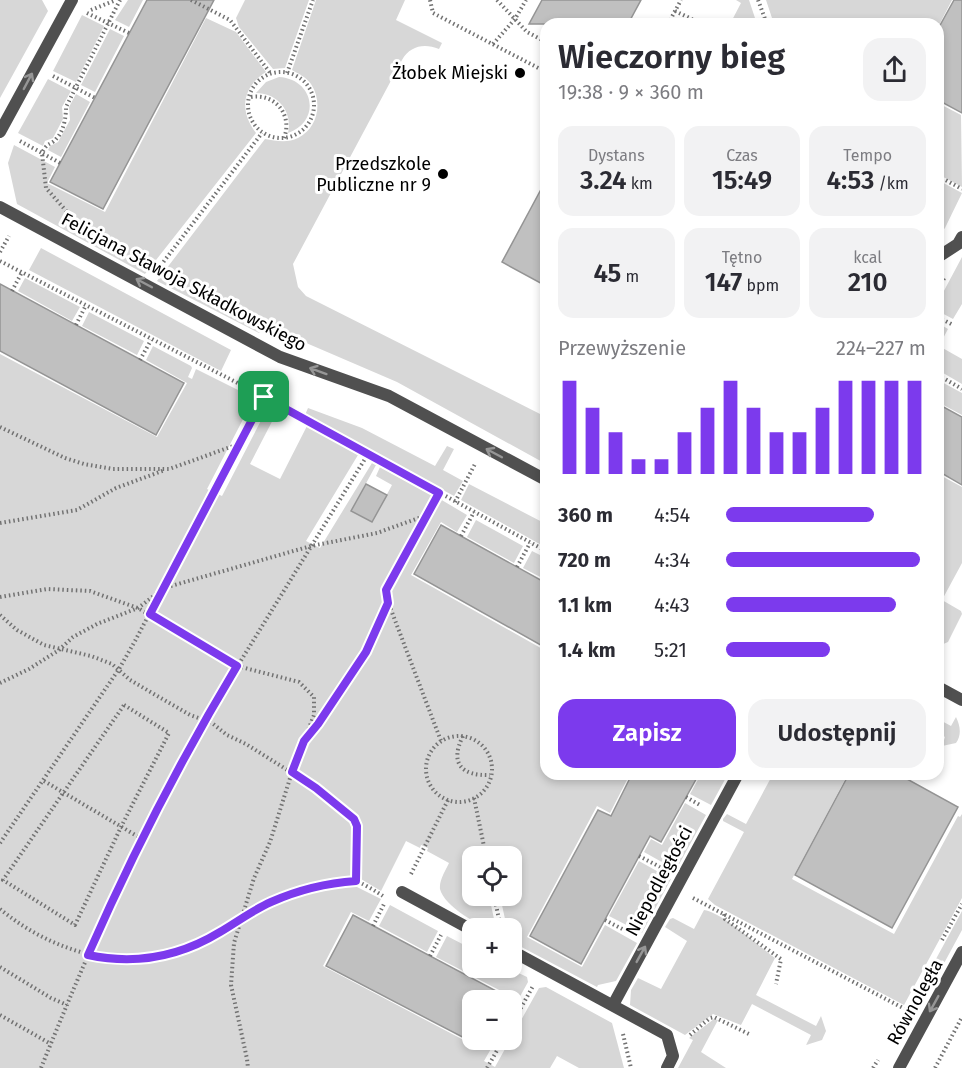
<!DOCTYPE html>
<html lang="pl">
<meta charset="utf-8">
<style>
:root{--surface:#fff;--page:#f2f2f3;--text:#2b2b33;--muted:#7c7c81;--accent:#7c3aed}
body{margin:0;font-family:"Fira Sans",sans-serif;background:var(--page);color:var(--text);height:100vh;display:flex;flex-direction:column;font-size:22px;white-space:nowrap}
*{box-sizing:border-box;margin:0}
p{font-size:20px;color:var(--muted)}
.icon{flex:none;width:33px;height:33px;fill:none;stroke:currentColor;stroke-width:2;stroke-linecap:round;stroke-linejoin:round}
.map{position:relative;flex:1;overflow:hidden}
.panel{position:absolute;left:540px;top:18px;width:404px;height:762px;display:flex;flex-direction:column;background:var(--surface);border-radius:18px;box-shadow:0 3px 9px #0003}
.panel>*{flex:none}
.buttons{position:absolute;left:462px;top:846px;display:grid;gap:12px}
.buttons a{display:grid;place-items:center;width:60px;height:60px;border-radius:12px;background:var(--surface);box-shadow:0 3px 9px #0003;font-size:30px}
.pin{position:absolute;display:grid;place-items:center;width:51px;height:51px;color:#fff;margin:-26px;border-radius:12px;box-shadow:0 3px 9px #0006}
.round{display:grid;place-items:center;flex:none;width:63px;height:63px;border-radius:18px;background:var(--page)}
.headline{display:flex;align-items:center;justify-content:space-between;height:102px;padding:0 18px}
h1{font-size:33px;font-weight:600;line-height:45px}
.figures{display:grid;grid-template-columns:repeat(3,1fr);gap:9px;height:102px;padding:6px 18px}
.figures div{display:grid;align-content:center;border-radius:15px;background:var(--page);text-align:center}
.figures b{font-size:26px;font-weight:600}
.figures small{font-size:16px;font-weight:400}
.figures p{font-size:16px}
.chart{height:168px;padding:12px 18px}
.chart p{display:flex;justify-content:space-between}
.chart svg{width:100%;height:108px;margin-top:6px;stroke:var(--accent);stroke-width:6}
.cta{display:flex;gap:12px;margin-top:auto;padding:12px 18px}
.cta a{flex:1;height:69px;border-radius:18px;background:var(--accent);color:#fff;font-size:24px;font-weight:600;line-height:69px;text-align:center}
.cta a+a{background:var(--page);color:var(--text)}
ul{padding:0 18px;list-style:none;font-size:20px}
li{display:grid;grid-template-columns:96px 72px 1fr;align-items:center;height:45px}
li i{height:15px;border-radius:8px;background:var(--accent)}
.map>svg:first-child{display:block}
</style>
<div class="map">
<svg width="962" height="1068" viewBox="0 0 962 1068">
<rect width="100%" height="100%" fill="#fff"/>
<!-- green -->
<path fill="#d7d7d7" d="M 0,0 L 42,0 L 48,11 L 0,98 Z
M 128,0 L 143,0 L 129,27 L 115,20 Z
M 245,0 L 309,0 L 285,68 L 273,69 L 239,27 L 236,18 Z
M 316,0 L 405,0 L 396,20 L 442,43 L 439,49 C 424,43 410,46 402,60 L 293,264 L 298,287 L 306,296 L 546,417 L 546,464 L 397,382 L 269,327 L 259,333 L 157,281 L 265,139 C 276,141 288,143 298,138 C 318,128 323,102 311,84 C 306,77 299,74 292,70 Z
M 736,0 L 749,0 L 757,24 L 730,24 L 741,3 Z
M 766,0 L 952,0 L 938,27 L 938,24 L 774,24 Z
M 82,15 L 104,26 L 76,82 L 53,71 Z
M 206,18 L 236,32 L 266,72 C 242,87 239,111 256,133 L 145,274 L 17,204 L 8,163 L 14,145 L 55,167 L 47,183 L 105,212 Z
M 110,29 L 124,36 L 95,92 L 81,85 Z
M 279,77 C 314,79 322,121 288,133 C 293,112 278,93 256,93 L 266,82 Z
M 48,79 L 71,91 L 62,107 L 63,119 L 53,138 L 45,141 L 43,146 L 18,133 Z
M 76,94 L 90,102 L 61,157 L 48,150 L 50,146 L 58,142 L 70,120 L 69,107 Z
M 938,103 L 961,115 L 962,187 L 938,174 Z
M 938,180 L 962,193 L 945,228 L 939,235 Z
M 41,248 L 231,350 L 221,371 L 29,270 Z
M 962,257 L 962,304 L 953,319 L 938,311 L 938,302 Z
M 25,278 L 80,307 L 72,321 L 18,291 Z
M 89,312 L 144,341 L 137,355 L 82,326 Z
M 938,323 L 948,329 L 939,346 L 962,359 L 962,384 L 938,370 Z
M 153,346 L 191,366 L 192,368 L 188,377 L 192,379 L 196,369 L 254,398 L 207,489 L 222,496 L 269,405 L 278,410 L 250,464 L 280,479 L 307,426 L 358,455 L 306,541 L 320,548 L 372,463 L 376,465 L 351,511 L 372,522 L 392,485 L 376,476 L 380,467 L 433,496 L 385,583 L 392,586 L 440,499 L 467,515 L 457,532 L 441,522 L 411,575 L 546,651 L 546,774 L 630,774 L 610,813 L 597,806 L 527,937 L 582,967 L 605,925 L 637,943 L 616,981 L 598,985 L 597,987 L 512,942 L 512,928 L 507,928 L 500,896 L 512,896 L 512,856 L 472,856 L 472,896 L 489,896 L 496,928 C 480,928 444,906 440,889 C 439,880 446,870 449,863 L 427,851 L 428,848 L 421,845 L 420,848 L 406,841 L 381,891 L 361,879 L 357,887 L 381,899 L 369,921 L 351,912 L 323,966 L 475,1046 L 479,1040 L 496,1040 L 484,1061 L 495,1067 L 539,988 L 546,987 L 612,1023 L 624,1068 L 579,1068 L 557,1056 L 550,1068 L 0,1068 L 0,354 L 157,437 L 187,383 L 146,360 Z
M 938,380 L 962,393 L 962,415 L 938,402 Z
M 308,408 L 362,428 L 435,466 L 447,446 L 454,449 L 443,470 L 463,481 L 454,496 L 305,415 Z
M 938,474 L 962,487 L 962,563 L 942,600 L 961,611 L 962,614 L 948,642 L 941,645 L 938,644 Z
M 469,484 L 546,524 L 545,547 L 461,500 Z
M 476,520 L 523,546 L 514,563 L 467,537 Z
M 532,551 L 546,558 L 546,580 L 523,568 Z
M 956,717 C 960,725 962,735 956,743 L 942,746 L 945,737 L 938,732 L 938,719 L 951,726 Z
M 701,774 L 728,774 L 711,805 L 690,794 Z
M 773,774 L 848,774 L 792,879 L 894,934 L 958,816 L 960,817 L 962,814 L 962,898 L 904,1005 L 715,905 L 708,899 L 744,832 L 723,821 L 723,819 L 727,814 L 746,824 Z
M 685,803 L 706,815 L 676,870 L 644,852 L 651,839 L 662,845 Z
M 639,861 L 671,879 L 642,933 L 609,916 Z
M 390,905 L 438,931 L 427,952 L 379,926 Z
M 704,910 C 721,912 759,946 775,958 L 756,995 L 816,1026 L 821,1016 L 826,1031 L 822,1040 L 806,1045 L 811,1035 L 752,1004 L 741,1025 L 713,1014 L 685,1035 L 630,1005 L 631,990 L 638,978 L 661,989 L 687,941 L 665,927 L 670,919 L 673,918 L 694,929 Z
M 962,911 L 962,930 L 915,1017 L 909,1024 L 898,1029 Z
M 447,936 L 472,949 L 472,962 L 467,973 L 436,957 Z
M 482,968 L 508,968 L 527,977 L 528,982 L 512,1011 L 512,1000 L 499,1000 L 503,992 L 476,978 Z
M 714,1019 L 718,1020 L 701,1052 L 726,1068 L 678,1068 L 693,1040 L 689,1038 Z"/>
<!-- building -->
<path fill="#c0c0c0" stroke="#949494" stroke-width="1.5" d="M 147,0 L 214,0 L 103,209 L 50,182 Z
M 542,0 L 641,0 L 628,24 L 529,24 Z
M 954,0 L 962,0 L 962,113 L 938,100 L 938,29 Z
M 546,180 L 546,286 L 502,262 Z
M 0,284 L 184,383 L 156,435 L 0,351 Z
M 938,404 L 962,417 L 962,485 L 938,471 Z
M 366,484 L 387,495 L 372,522 L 351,511 Z
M 441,525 L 546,583 L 546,648 L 414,574 Z
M 632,774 L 699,774 L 661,842 L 650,836 L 581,964 L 530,936 L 598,810 L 611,816 Z
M 849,774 L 898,774 L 958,807 L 892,928 L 795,875 Z
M 353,915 L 500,993 L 497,1000 L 472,1000 L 472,1040 L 476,1040 L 474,1043 L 326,966 Z"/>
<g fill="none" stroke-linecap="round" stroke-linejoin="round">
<!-- path -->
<path stroke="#727272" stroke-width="4" stroke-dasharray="1.5 3" stroke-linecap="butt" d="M 191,0 L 230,20 L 271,74
M 430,0 L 433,13 L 546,72
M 497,0 L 527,32 L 546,42
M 758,0 L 767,24
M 91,10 L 116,0
M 675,11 L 702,24
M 87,13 L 129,33
M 668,24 L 681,0
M 493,44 L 515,19 L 526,0
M248 105a33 33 0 1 1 66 0a33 33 0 1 1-66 0Z
M 287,73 L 313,0
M 53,76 L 95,98
M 251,97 C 275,93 293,115 284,138
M 20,141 L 42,153 C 48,141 50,146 56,139 C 64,131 66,117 66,107 L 120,0
M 60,163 L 42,153 L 46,188 L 75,221
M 938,176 L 962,189
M 0,252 L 9,236
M 0,261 L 261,395 L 546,551
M 158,269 L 262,133
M 12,291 L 22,272
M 938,292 L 945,276
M 938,317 L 953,325
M 76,325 L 86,305
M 140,360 L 151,340
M 938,375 L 962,389
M 261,395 L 271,377
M 0,427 L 65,458 L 84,464 L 113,469 L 169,469 L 239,444
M 439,493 L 386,590 L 385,594 L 441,741
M 455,502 L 475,464
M 0,523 L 77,510 L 116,488 L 165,470
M 461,536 L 474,512
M 517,567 L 530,543
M 0,597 L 47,589 L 90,591 L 138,608 L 237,666 L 299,682 L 314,697 L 314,715 L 292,772 L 270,842 L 254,878 L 234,943 L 231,985 L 247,1059 L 248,1068
M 0,615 L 17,630 L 44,645 L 91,656 L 112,664 L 130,680 L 190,715 L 212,723 L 227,735 L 246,744 L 316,788 L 344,809 L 356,823 L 356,881
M 0,683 L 29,669 L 59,650 L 73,637 L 97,624 L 138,608 L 164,588 L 311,546 L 377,533 L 427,515
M 124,705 L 169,733 L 121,827 L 75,925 L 3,880 Z
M 463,736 C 449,764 462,776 490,775
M426 769a33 33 0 1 1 66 0a33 33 0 1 1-66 0Z
M 307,739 L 366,652 L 388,604
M 44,781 L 142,839
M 686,797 L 700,805
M 474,798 L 486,856
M 0,843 L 119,669 L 135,641 L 264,397
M 639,856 L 662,868
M 411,874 L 448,800
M 494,896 L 501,928
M 693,898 L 905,1009
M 0,909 C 51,951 119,972 183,951 C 202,944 218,932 235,922 C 264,905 294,890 328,884 C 336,883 347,879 355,881 C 361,882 377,892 383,896
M 724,914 L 725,919 L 781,959 L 776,984
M 605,920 L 628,932
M 373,926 L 385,902
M 942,940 L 962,904
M 430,956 L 441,935
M 0,967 L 51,998 L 67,1005
M 471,977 L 476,968
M 0,1015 L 51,1044
M 512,1024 L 533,986
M 623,1034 L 631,1068
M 690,1035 L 710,1018 L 714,1017 L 751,1035
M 41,1068 C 89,949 141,831 205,719 L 368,454
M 487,1068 L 503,1040
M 873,1068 L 878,1060
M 935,1068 L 962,1017"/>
<!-- lane -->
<path stroke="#505050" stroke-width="12" d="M 0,132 L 72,0
M 402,892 L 472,930
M 512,951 L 667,1035 L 673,1056 L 667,1068
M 613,1005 L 738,774"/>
<!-- street -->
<path stroke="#505050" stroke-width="12" d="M 0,207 L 280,357 L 389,396 L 546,480
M 938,257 L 958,244 L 962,237
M 938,687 L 962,700
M 899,1068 L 962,952"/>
</g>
<!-- one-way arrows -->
<defs><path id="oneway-shaft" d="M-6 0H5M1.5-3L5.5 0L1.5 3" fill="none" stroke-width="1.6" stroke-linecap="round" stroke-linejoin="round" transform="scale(1.5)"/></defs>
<g stroke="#969696">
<use href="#oneway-shaft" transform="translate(28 81) rotate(-62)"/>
<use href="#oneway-shaft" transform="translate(144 283) rotate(-152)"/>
<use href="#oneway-shaft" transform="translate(318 371) rotate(-160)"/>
<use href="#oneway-shaft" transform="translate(494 453) rotate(-152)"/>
<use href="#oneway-shaft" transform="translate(641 954) rotate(-61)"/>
<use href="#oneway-shaft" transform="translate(934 1004) rotate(119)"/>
</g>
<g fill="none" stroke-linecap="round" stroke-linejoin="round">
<!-- route casing -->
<g stroke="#fff" stroke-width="12">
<path id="route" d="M 264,397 L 439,493 L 386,590 L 388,603 L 366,652 L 318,724 L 304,741 L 292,772 L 316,788 L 354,819 L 357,826 L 356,881 C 327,883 298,890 271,902 C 253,910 237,922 220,932 C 179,957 135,965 88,955 C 132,855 181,759 237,666 L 150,614 Z"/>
</g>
<!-- route -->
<use href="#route" stroke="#7c3aed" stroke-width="8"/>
</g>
<!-- markers -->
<g fill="#000" stroke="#fff" stroke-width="2">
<circle cx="520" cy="73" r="6"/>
<circle cx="443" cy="174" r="6"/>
</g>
<g text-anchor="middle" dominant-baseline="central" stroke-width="6" stroke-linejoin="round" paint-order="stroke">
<!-- poi labels -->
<g font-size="18" fill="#000" stroke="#fff" text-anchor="end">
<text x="508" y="73">Żłobek Miejski</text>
<text x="431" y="164">Przedszkole<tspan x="431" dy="21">Publiczne nr 9</tspan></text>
</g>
<!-- street labels -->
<g font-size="18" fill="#000" stroke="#fff">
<text transform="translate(184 282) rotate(28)">Felicjana Sławoja Składkowskiego</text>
<text transform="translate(659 881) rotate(-62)">Niepodległości</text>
<text transform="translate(915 1002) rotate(-61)">Równoległa</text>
</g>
</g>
</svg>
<div class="buttons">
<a><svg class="icon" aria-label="locate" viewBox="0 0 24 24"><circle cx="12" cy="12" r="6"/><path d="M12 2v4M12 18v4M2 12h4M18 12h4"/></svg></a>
<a>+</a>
<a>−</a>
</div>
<div class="pin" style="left:264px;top:397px;background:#1e9e55"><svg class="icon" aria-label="arrive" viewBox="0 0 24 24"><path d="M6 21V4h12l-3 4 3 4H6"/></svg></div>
<section class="panel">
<div class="headline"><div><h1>Wieczorny bieg</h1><p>19:38 · 9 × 360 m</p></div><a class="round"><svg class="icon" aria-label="share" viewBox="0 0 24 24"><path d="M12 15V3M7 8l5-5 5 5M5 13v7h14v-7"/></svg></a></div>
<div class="figures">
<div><p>Dystans</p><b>3.24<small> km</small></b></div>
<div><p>Czas</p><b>15:49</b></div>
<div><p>Tempo</p><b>4:53<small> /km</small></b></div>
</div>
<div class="figures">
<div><b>45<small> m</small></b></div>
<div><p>Tętno</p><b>147<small> bpm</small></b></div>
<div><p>kcal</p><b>210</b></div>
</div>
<div class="chart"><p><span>Przewyższenie</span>224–227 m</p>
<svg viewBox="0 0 160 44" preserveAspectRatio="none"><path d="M5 44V6M15 44V17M25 44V27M35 44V38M45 44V38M55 44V27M65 44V17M75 44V6M85 44V17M95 44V27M105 44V27M115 44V17M125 44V6M135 44V6M145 44V6M155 44V6"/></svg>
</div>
<ul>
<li><b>360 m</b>4:54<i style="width:74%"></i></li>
<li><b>720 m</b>4:34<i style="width:97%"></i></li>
<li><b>1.1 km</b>4:43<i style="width:85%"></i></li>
<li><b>1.4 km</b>5:21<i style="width:52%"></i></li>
</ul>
<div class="cta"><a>Zapisz</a><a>Udostępnij</a></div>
</section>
</div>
